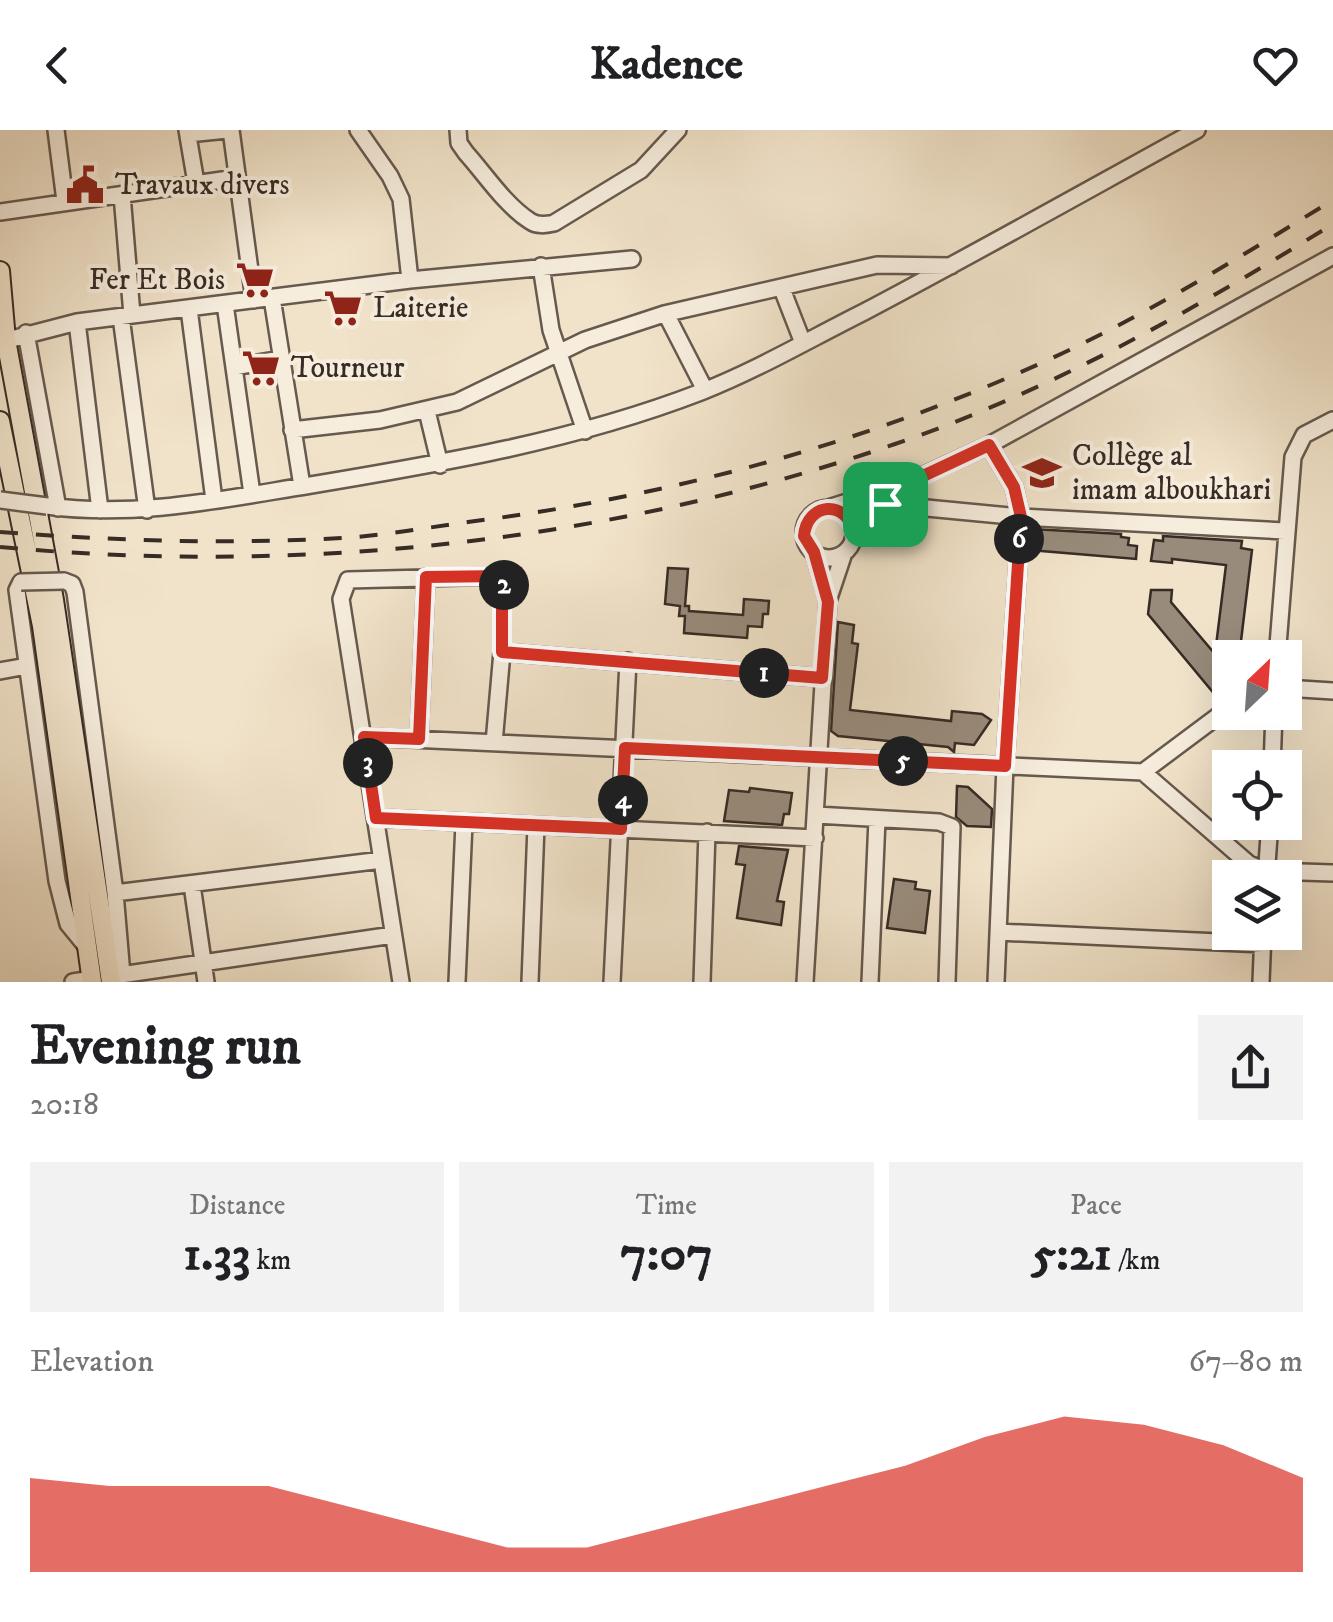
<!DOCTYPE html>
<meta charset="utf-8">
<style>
:root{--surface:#fff;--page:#f2f2f2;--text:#202124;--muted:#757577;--accent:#d93025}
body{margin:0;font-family:"IM FELL DW Pica",serif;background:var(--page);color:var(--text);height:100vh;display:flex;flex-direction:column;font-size:38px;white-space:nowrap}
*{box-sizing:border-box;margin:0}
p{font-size:32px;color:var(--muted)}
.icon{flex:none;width:55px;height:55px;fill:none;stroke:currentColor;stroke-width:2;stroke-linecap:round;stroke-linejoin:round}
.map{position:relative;height:852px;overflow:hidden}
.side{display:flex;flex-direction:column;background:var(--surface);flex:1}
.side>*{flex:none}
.needle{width:65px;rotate:25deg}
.tools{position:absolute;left:1212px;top:510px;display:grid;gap:20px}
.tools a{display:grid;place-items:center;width:90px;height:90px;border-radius:0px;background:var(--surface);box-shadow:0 10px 40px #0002;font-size:50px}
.pin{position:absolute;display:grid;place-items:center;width:85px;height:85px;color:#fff;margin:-42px;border-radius:20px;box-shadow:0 5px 15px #0006}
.km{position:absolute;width:50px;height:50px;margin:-25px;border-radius:50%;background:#222;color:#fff;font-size:28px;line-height:50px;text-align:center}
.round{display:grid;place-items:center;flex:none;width:105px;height:105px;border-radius:0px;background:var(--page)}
.head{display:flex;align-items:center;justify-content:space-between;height:170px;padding:0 30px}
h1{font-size:55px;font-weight:800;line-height:75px}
.stats{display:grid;grid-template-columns:repeat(3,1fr);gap:15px;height:170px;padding:10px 30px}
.stats div{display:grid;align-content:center;border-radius:0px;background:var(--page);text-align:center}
.stats b{font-size:50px;font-weight:800}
.stats small{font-size:28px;font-weight:400}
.stats p{font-size:28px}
.chart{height:280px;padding:20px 30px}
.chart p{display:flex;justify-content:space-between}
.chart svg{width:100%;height:180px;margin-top:10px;fill:var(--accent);opacity:.7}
header{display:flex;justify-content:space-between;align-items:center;height:130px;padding:0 30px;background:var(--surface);font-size:45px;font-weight:800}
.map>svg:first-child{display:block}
</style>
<header><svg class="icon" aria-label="back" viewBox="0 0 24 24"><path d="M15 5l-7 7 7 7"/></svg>Kadence<svg class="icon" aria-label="heart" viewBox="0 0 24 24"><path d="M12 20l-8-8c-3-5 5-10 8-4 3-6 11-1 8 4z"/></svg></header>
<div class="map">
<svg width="1333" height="852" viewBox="0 0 1333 852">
<rect width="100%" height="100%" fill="#f1e3ca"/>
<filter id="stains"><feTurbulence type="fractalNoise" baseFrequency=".002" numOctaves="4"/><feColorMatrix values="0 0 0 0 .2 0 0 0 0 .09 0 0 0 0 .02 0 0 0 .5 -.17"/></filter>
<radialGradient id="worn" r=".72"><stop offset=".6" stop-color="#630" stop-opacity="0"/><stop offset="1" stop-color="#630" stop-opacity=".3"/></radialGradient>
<!-- building -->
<path fill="#988b7b" stroke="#372b25" stroke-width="2.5" d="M 1032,399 L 1121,404 L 1121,407 L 1129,408 L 1128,415 L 1137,416 L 1136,429 L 1030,420 Z
M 1163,406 L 1242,411 L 1241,418 L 1252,420 L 1241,511 L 1259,513 L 1257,528 L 1230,528 L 1230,554 L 1216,566 L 1148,484 L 1151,460 L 1172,460 L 1171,472 L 1215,524 L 1226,435 L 1172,429 L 1172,433 L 1151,431 L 1154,410 L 1163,411 Z
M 668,438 L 688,439 L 685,476 L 689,476 L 689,481 L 743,485 L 744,469 L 769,471 L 768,484 L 763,484 L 762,497 L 748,496 L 747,508 L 684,503 L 685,486 L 679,486 L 680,476 L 665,474 Z
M 838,492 L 854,495 L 852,513 L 858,514 L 850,580 L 951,591 L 952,581 L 982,584 L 991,590 L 974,615 L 955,613 L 954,622 L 948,617 L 838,606 L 831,601 Z
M 957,656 L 968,657 L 992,679 L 991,697 L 967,696 L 956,687 Z
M 750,658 L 792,663 L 789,684 L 784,684 L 782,695 L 724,691 L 729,660 L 749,662 Z
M 739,716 L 788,720 L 777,771 L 784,772 L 781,795 L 737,788 L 745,735 L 736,734 Z
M 894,749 L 916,752 L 915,759 L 930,761 L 925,803 L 887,798 Z"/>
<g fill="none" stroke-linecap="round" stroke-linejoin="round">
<!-- minor casing -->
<g stroke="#66594e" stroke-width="20">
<path id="minor" d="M 56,0 L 65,71
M 187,0 L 196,53
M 231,0 L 254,170
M 358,0 L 390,46 L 401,69 L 410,150
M 458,0 L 459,13 L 466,23 C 485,44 505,75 530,91 C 537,96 545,95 554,93 L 641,40 L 678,0
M 188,4 L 227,0
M 122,65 L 132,185
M 0,82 L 236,48
M 541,136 L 551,200 L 585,301
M 782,159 L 803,213
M 272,168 L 302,356
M 225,174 L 252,364
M 189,179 L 214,370
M 666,184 L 705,260
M 121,187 L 147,380
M 77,192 L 100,380
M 26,203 L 58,378
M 0,212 L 77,192 L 410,150 L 632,129
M 234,237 L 281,229
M 427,281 L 440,335
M 292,300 L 380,290 L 457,272 L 585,210 L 664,184 L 877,135 L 951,136
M 989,315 L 1014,357 L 1021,387 L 1005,636 L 996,852
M 885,374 L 1021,387 L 1285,401
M 47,376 C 137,388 223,369 311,355 C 443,333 574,311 701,262 C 757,240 810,209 864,182 C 976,123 1086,61 1197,0
M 828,378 L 905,354 L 989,315 L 1333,126
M804 403a25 25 0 1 1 50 0a25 25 0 1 1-50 0Z
M 854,403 L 892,367
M 814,422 L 828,471
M 64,451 L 72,454 L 75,462 L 115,763 L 122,845
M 21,452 L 17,460 L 57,751 L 68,794 L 86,816
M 502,522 L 822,548
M 1277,528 L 1293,327 L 1304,305 L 1333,290
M 0,541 L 27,536
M 1285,558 L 1333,561
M 365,607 L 1143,642 L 1249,734 L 1266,741 L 1333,743
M 419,609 L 426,447
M 1272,638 L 1274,582
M 1143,642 L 1230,577
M 816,685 L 939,692 L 952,697 L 947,852
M 376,688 L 815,708
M 1266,748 L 1270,692
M 192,755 L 206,852
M 115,763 L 382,730
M 998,802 L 1263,814
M 114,846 L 393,805
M 73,852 L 92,849
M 401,852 L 341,469 L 348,450 L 502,446 L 502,522 L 494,613
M 457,852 L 464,693
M 530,852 L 536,696
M 612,852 L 628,531
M 702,852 L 707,702
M 805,852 L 828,471 L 844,423
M 870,852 L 877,689
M 1261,852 L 1263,802"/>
</g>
<!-- major casing -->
<g stroke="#372b25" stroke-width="22">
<path id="major" d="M 0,141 L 6,210 L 54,470 L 111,852
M 0,291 L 42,496 L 92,852"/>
</g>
<!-- minor -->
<use href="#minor" stroke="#f6eddd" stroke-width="15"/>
<!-- major -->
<use href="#major" stroke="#f1e3ca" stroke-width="18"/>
<!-- rail -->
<path stroke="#372b25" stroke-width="4" stroke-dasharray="18 18" stroke-linecap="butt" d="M 0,402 C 118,411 237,415 356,407 C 393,404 431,397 468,392 C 674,366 875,311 1063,223 C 1156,179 1245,124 1333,70
M 0,417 C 300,445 609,413 895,314 C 1050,261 1194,180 1333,94"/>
<!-- minor-bridge casing -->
<g stroke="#66594e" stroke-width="20" stroke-linecap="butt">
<path id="minor-bridge" d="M 0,370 L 47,376
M 21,452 L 64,451"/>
</g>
<!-- minor-bridge -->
<use href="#minor-bridge" stroke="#f6eddd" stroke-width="15"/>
</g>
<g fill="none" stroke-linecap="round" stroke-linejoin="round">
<!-- route casing -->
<g stroke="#fff" stroke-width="20">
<path id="route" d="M 989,315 L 1014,357 L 1021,387 L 1005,636 L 625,618 L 621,699 L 376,688 L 364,607 L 419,609 L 426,447 L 502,446 L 502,522 L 822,548 L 828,472 L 814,422 L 804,406 C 807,372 847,369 854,403 L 906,354 Z"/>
</g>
<!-- route -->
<use href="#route" stroke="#d93025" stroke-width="12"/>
</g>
<!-- icons -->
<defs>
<g id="civic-bare" transform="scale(3)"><path d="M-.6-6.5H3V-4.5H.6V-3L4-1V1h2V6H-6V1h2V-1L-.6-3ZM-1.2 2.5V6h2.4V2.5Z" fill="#8f2418" stroke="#f6eddd" stroke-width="2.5" paint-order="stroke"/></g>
<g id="supermarket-bare" transform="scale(3)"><path d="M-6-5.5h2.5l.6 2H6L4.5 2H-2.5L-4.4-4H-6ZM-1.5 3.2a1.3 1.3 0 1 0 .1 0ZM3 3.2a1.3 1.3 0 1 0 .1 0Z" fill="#8f2418" stroke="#f6eddd" stroke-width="2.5" paint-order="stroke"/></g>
<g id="school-bare" transform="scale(3)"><path d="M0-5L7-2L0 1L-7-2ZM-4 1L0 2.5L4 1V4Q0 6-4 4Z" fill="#8f2418" stroke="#f6eddd" stroke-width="2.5" paint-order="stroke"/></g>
</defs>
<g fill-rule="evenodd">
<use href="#civic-bare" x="85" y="55"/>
<use href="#supermarket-bare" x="255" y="150"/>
<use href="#supermarket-bare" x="343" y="178"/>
<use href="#supermarket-bare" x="261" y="238"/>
<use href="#school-bare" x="1042" y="343"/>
</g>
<g text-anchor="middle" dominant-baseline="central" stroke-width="8" stroke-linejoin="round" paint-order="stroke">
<!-- poi labels -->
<g font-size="30" fill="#372b25" stroke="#f6eddd" text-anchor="start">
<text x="115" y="55">Travaux divers</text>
<text x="225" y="150" text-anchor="end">Fer Et Bois</text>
<text x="373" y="178">Laiterie</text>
<text x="291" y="238">Tourneur</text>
<text x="1072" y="326">Collège al<tspan x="1072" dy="34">imam alboukhari</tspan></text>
</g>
</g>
<rect width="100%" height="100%" filter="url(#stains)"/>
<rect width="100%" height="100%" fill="url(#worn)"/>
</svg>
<div class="tools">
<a><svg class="needle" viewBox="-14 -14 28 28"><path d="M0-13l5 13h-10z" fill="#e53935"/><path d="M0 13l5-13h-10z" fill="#757577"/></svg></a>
<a><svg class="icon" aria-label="locate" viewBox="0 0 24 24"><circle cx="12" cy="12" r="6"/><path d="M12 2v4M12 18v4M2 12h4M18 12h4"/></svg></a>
<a><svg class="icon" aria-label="layers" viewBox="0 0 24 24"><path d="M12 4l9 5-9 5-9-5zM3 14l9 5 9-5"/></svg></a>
</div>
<div class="pin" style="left:885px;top:374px;background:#1e9e55"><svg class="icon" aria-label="arrive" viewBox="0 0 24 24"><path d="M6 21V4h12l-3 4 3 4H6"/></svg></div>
<b class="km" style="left:764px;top:543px">1</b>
<b class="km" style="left:504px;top:455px">2</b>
<b class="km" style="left:368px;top:633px">3</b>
<b class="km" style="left:623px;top:670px">4</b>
<b class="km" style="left:903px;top:631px">5</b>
<b class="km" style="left:1019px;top:409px">6</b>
</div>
<section class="side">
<div class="head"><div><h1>Evening run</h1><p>20:18</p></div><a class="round"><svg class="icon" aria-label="share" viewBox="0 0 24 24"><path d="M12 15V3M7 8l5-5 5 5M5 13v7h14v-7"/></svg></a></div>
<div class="stats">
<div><p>Distance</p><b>1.33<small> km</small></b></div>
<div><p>Time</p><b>7:07</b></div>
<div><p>Pace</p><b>5:21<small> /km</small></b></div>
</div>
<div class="chart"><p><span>Elevation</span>67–80 m</p>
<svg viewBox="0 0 160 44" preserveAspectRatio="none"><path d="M0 44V21L10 23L20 23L30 23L40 28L50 33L60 38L70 38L80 33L90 28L100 23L110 18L120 11L130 6L140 8L150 13L160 21V44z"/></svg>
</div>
</section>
